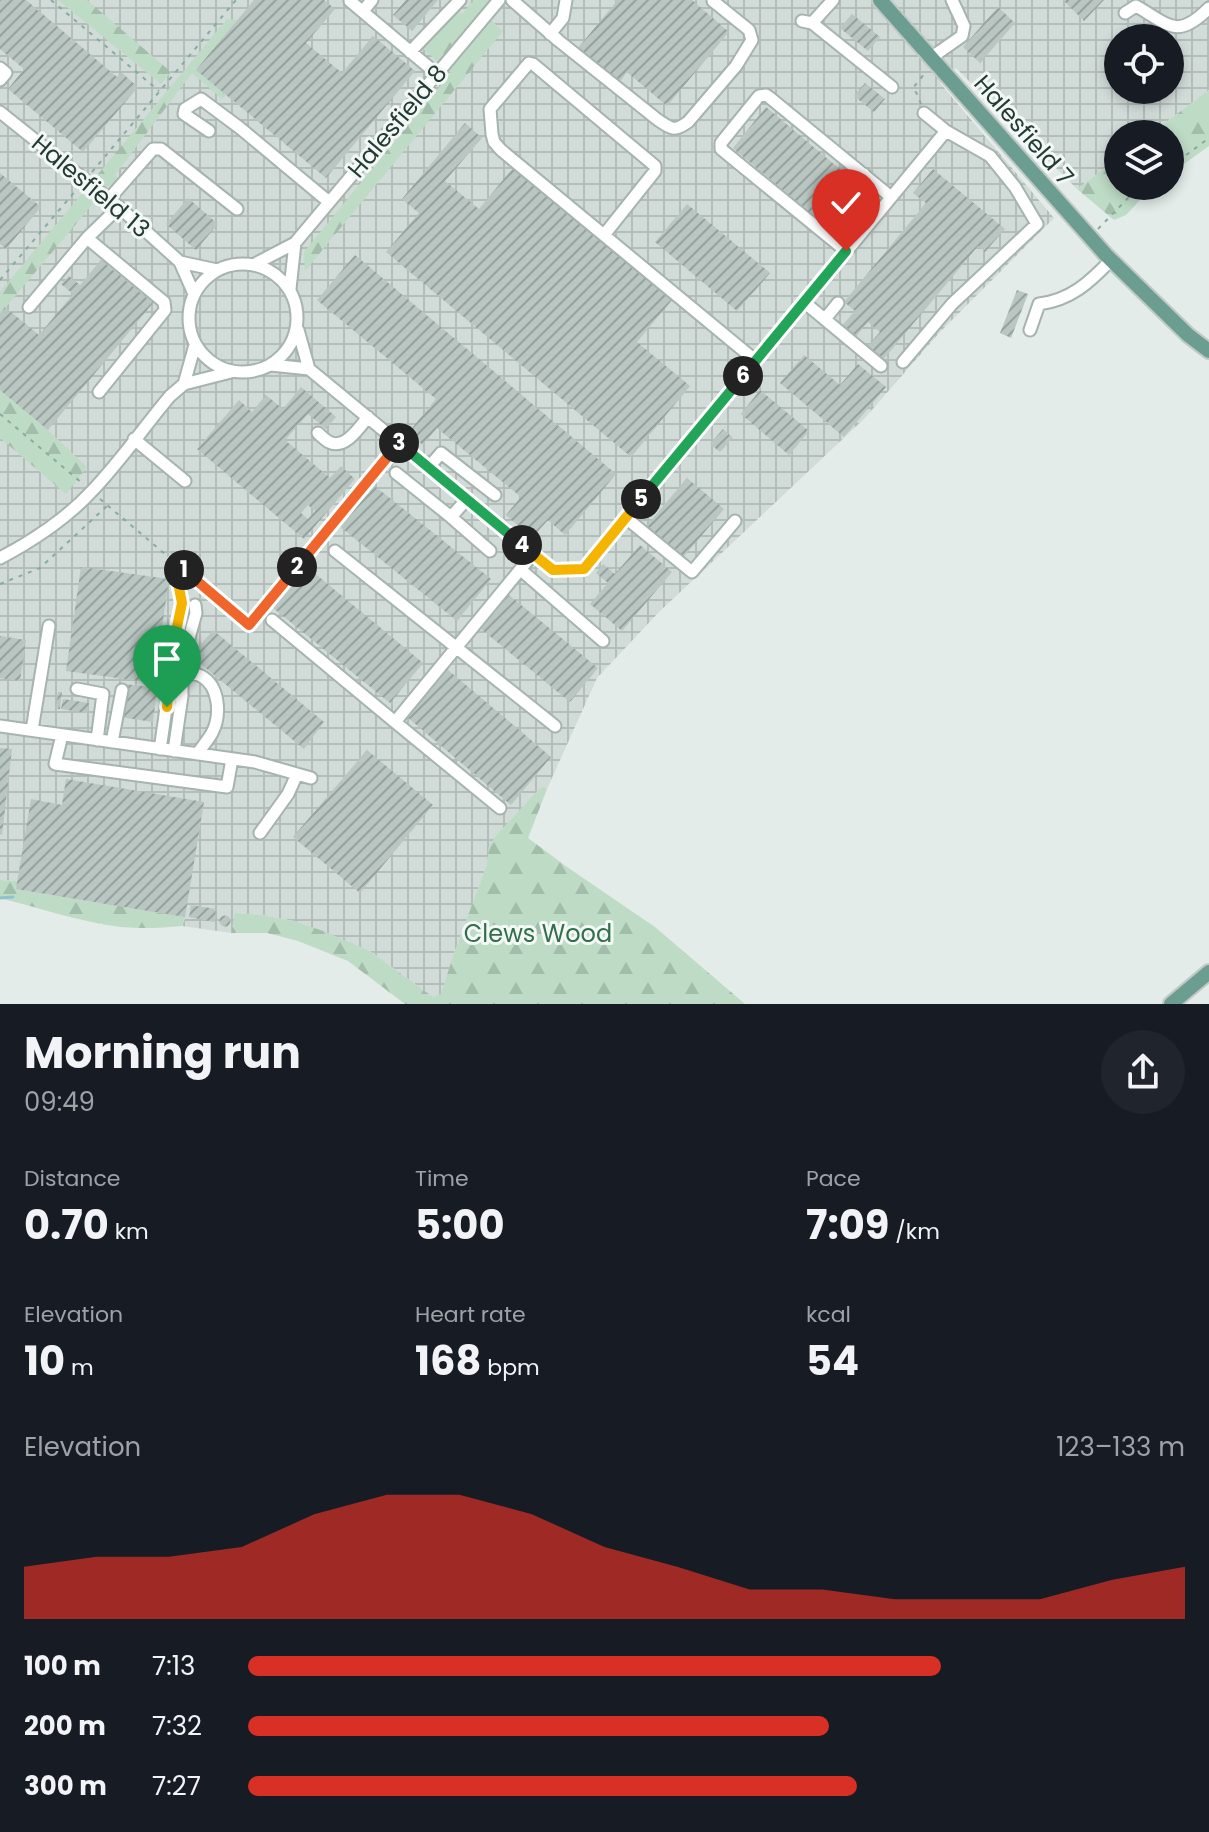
<!DOCTYPE html>
<meta charset="utf-8">
<style>
:root{--surface:#171b24;--page:#20242c;--text:#f1f3f6;--muted:#9ea1a6;--accent:#d93025}
body{margin:0;font-family:Poppins,sans-serif;background:var(--page);color:var(--text);height:100vh;display:flex;flex-direction:column;font-size:30px;white-space:nowrap}
*{box-sizing:border-box;margin:0}
p{font-size:26px;color:var(--muted)}
.icon{flex:none;width:44px;height:44px;fill:none;stroke:currentColor;stroke-width:2;stroke-linecap:round;stroke-linejoin:round}
.map{position:relative;height:1004px;overflow:hidden}
.drawer{display:flex;flex-direction:column;background:var(--surface);flex:1}
.drawer>*{flex:none}
.controls{position:absolute;left:1104px;top:24px;display:grid;gap:16px}
.controls a{display:grid;place-items:center;width:80px;height:80px;border-radius:50%;background:var(--surface);box-shadow:0 4px 12px #0003;font-size:40px}
.pin{position:absolute;display:grid;place-items:center;width:68px;height:68px;color:#fff;margin:-82px -34px;border-radius:50% 50% 50% 0;rotate:-45deg;box-shadow:0 0 8px #0007}
.pin .icon{rotate:45deg}
.km{position:absolute;width:40px;height:40px;margin:-20px;border-radius:50%;background:#222;color:#fff;font-size:22px;line-height:40px;text-align:center}
.round{display:grid;place-items:center;flex:none;width:84px;height:84px;border-radius:42px;background:var(--page)}
.headline{display:flex;align-items:center;justify-content:space-between;height:136px;padding:0 24px}
h1{font-size:44px;font-weight:700;line-height:60px}
.metrics{display:grid;grid-template-columns:repeat(3,1fr);gap:12px;height:136px;padding:8px 24px}
.metrics div{display:grid;align-content:center}
.metrics b{font-size:40px;font-weight:700}
.metrics small{font-size:22px;font-weight:400}
.metrics p{font-size:22px}
.chart{height:224px;padding:16px 24px}
.chart p{display:flex;justify-content:space-between}
.chart svg{width:100%;height:144px;margin-top:8px;fill:var(--accent);opacity:.7}
ul{padding:0 24px;list-style:none;font-size:26px}
li{display:grid;grid-template-columns:128px 96px 1fr;align-items:center;height:60px}
li i{height:20px;border-radius:10px;background:var(--accent)}
.map>svg:first-child{display:block}
</style>
<div class="map">
<svg width="1209" height="1004" viewBox="0 0 1209 1004">
<defs>
<pattern id="industrial-grid" width="8" height="8" patternUnits="userSpaceOnUse" patternTransform="scale(2)"><rect width="8" height="8" fill="#d1dbd7"/><path d="M0 4h8M4 0v8" fill="none" stroke="#b3bdb9"/></pattern>
<pattern id="forest-firs" width="22" height="20" patternUnits="userSpaceOnUse" patternTransform="scale(2)"><rect width="22" height="20" fill="#bedbc6"/><path d="M5 1l3.5 6h-7zM16 11l3.5 6h-7z" fill="#a3bdab"/></pattern>
<pattern id="building-hatch" width="6" height="6" patternUnits="userSpaceOnUse" patternTransform="scale(2)"><rect width="6" height="6" fill="#b9c6c1"/><path d="M-1 1l2-2M0 6l6-6M5 7l2-2" fill="none" stroke="#96a29e"/></pattern>
</defs>
<rect width="100%" height="100%" fill="#e3ece8"/>
<!-- industrial -->
<path fill="url(#industrial-grid)" fill-rule="evenodd" d="M 0,0 L 1209,0 L 1209,90 L 1150,134 L 1118,134 L 1118,158 L 1077,189 L 956,68 L 940,83 L 1054,218 L 941,331 L 864,419 L 659,612 L 597,678 L 547,789 L 544,787 L 489,846 L 487,864 L 452,959 L 442,994 L 433,997 L 370,951 L 294,921 L 261,915 L 236,913 L 231,933 L 182,926 L 185,918 L 16,889 L 17,881 L 0,880 ZM 1118,38 L 1170,38 L 1170,90 L 1118,90 Z"/>
<!-- forest -->
<path fill="url(#forest-firs)" d="M 58,0 L 87,0 L 171,72 L 161,84 Z
M 474,0 L 505,0 L 490,19 L 503,31 L 305,271 L 304,252 L 451,73 L 423,49 L 424,41 L 456,10 L 462,14 Z
M 227,19 L 238,20 L 196,70 L 226,95 L 222,99 L 192,73 L 115,175 L 121,182 L 114,187 L 108,186 L 0,314 L 0,292 Z
M 1209,90 L 1209,146 L 1170,174 L 1170,134 L 1150,134 Z
M 1118,158 L 1118,186 L 1153,186 L 1126,215 L 1114,220 L 1077,189 Z
M 0,390 L 48,430 L 87,467 L 66,494 L 0,438 Z
M 544,787 L 547,789 L 528,838 L 567,867 L 655,927 L 745,1004 L 405,1004 L 348,961 L 298,941 L 267,933 L 231,933 L 235,913 L 261,915 L 294,921 L 326,932 L 370,951 L 433,997 L 441,994 L 452,959 L 487,864 L 489,846 L 494,838 L 539,789 Z
M 0,880 L 17,881 L 17,889 L 185,917 L 182,926 C 162,928 141,929 121,927 C 80,922 40,908 0,898 Z"/>
<g fill="none" stroke-linecap="round" stroke-linejoin="round">
<!-- stream -->
<path stroke="#90c2cc" stroke-width="3" d="M 0,898 L 13,897"/>
</g>
<!-- building -->
<path fill="url(#building-hatch)" fill-rule="evenodd" d="M 0,0 L 26,0 L 117,77 L 121,72 L 138,87 L 83,152 L 8,89 L 24,69 L 0,49 Z
M 254,0 L 324,0 L 335,9 L 306,43 L 342,73 L 373,36 L 415,71 L 326,178 L 196,70 Z
M 406,0 L 438,0 L 412,31 L 393,15 Z
M 614,0 L 692,0 L 729,32 L 667,106 L 627,72 L 619,83 L 578,48 L 616,2 Z
M 1063,0 L 1104,0 L 1084,21 Z
M 998,7 L 1015,23 L 980,63 L 963,47 Z
M 852,14 L 880,37 L 868,51 L 840,28 Z
M 865,83 L 885,99 L 874,112 L 854,96 Z
M 766,107 L 847,175 L 813,215 L 733,148 Z
M 465,123 L 482,138 L 445,181 L 479,209 L 513,168 L 672,300 L 637,342 L 690,386 L 631,457 L 386,252 L 419,213 L 402,199 Z
M 933,169 L 1005,229 L 985,252 L 978,246 L 882,361 L 866,348 L 880,332 L 868,322 L 853,340 L 839,329 L 855,311 L 844,302 L 926,203 L 913,193 Z
M 0,173 L 41,207 L 6,249 L 0,244 Z
M 188,198 L 218,224 L 196,250 L 166,224 Z
M 687,204 L 770,273 L 737,311 L 655,242 Z
M 355,255 L 616,474 L 565,535 L 548,520 L 532,538 L 506,515 L 521,497 L 437,428 L 423,445 L 408,433 L 436,399 L 317,300 Z
M 101,260 L 153,303 L 48,430 L 0,390 L 0,314 L 5,307 L 39,335 L 73,294 L 61,284 L 69,276 L 80,285 Z
M 1017,290 L 1028,294 L 1011,338 L 1000,333 Z
M 804,355 L 840,385 L 858,364 L 886,387 L 844,437 L 780,383 Z
M 301,387 L 336,417 L 326,429 L 308,414 L 285,440 L 330,478 L 341,466 L 355,479 L 304,539 L 197,449 L 239,400 L 252,412 L 266,395 L 283,409 ZM 308,505 L 315,511 L 308,519 L 301,513 Z
M 760,390 L 809,431 L 789,455 L 741,414 Z
M 723,429 L 733,438 L 720,452 L 710,444 Z
M 687,478 L 724,509 L 681,560 L 644,529 Z
M 371,483 L 491,579 L 457,621 L 338,525 Z
M 640,545 L 672,572 L 622,631 L 590,604 L 608,583 L 596,573 L 603,564 L 615,574 Z
M 306,566 L 423,663 L 390,703 L 272,607 Z
M 81,567 L 169,579 L 154,683 L 66,671 Z
M 509,595 L 598,668 L 570,702 L 481,629 Z
M 213,630 L 324,722 L 304,749 L 191,656 Z
M 0,636 L 26,640 L 20,681 L 0,678 Z
M 447,669 L 551,757 L 511,805 L 407,717 Z
M 125,684 L 157,688 L 153,722 L 120,717 Z
M 58,692 L 62,692 L 60,709 L 56,709 Z
M 63,699 L 89,703 L 87,713 L 61,709 Z
M 0,748 L 12,749 L 2,835 L 0,834 Z
M 367,750 L 433,805 L 360,893 L 293,837 Z
M 66,779 L 204,802 L 185,917 L 16,889 L 31,799 L 62,805 Z
M 191,905 L 216,909 L 214,922 L 189,917 Z
M219.5 921a5.5 5.5 0 1 1 11 0a5.5 5.5 0 1 1-11 0Z"/>
<g fill="none" stroke-linecap="round" stroke-linejoin="round">
<!-- minor casing -->
<g stroke="#a6b3af" stroke-width="15">
<path id="minor" d="M 512,0 L 559,41 L 658,120 C 672,129 674,132 688,122 L 736,66 L 752,40 L 749,30 L 713,1
M 350,1 L 437,74
M 363,11 L 372,0
M 1125,13 L 1136,6 C 1169,25 1177,40 1209,8
M 802,21 L 812,23 L 892,87
M 812,23 L 833,0
M 550,34 L 563,18 L 566,0
M 410,52 L 460,0
M 932,57 L 962,36 L 964,26 L 952,0
M 0,68 L 6,73 L 0,80
M 0,112 L 119,207 L 180,262 L 194,294
M 209,131 L 184,114 L 185,109 L 201,99 L 240,128 L 329,202
M 109,199 L 153,149 L 161,149 L 237,209
M 831,214 L 864,174
M 604,235 L 655,171 L 655,166 L 533,64 L 529,63 L 490,109 L 492,134 L 494,142 L 501,150 L 756,361
M 87,238 L 164,302 L 165,310 L 99,392
M 846,251 L 721,149 L 721,143 L 759,96 L 766,95 L 769,97 L 891,197
M 180,262 L 217,270
M189 318a54 54 0 1 1 108 0a54 54 0 1 1-108 0Z
M 255,264 L 295,243 L 499,0
M 290,289 L 295,243
M 804,302 L 881,366
M 29,307 L 87,238 L 119,207
M 825,319 L 838,303
M 298,330 L 309,369 L 553,570 L 584,569 L 946,131
M 1030,330 L 1039,304 C 1071,300 1090,282 1111,260
M 903,362 L 952,304 L 1037,224 L 1015,187 L 990,156 L 946,131 L 924,113
M 271,365 L 309,369
M 184,384 L 195,345
M 318,433 C 321,436 325,440 329,442 C 345,450 359,428 368,417
M 134,439 L 185,481
M 429,467 L 441,453 L 495,495
M 396,473 L 451,517 L 467,499
M 451,517 L 490,551
M 626,518 L 692,572 L 735,521
M 335,551 L 555,726
M 0,558 C 31,542 67,518 91,492 C 119,463 144,427 170,396 L 184,384 L 231,372
M 521,570 L 603,641
M 272,620 L 395,722
M 182,673 C 188,674 195,673 201,676 C 220,686 221,716 212,733 C 208,740 202,747 197,754
M 77,689 L 103,694 L 97,740
M 0,726 L 255,762 L 311,778
M 32,730 L 49,626
M 62,735 L 55,764 L 227,787 L 232,759
M 112,742 L 122,690
M 160,749 C 168,700 172,651 182,603
M 174,751 L 182,696 L 182,663 L 196,613 L 195,605
M 500,808 L 395,722 L 533,554
M 260,833 L 288,794 L 297,774"/>
</g>
<!-- major casing -->
<g stroke="#c2c8c6" stroke-width="18">
<path id="major" d="M 880,0 L 1106,255 L 1188,335 L 1209,351
M 1171,1004 L 1209,972"/>
</g>
<!-- path -->
<path stroke="#86aca1" stroke-width="2" stroke-dasharray="4 6" stroke-linecap="butt" d="M 51,0 L 159,91
M 921,104 L 917,94 L 913,88 L 925,73
M 1170,167 L 1209,138
M 92,172 L 236,0
M 1098,229 L 1129,197 L 1144,186
M 0,280 L 77,189
M 0,414 L 82,483
M 100,499 L 249,625 L 393,450
M 175,565 L 180,594
M 0,584 L 40,568 L 107,506"/>
<!-- minor -->
<use href="#minor" stroke="#fff" stroke-width="11"/>
<!-- major -->
<use href="#major" stroke="#6c9d91" stroke-width="14"/>
</g>
<g fill="none" stroke-linecap="round" stroke-linejoin="round">
<!-- split-1 casing -->
<g stroke="#fff" stroke-width="16">
<path id="split-1" d="M 167,707 L 174,641 L 182,603 L 174,562 L 184,570"/>
</g>
<!-- split-2 casing -->
<g stroke="#fff" stroke-width="16">
<path id="split-2" d="M 184,570 L 249,625 L 297,567"/>
</g>
<!-- split-3 casing -->
<g stroke="#fff" stroke-width="16">
<path id="split-3" d="M 297,567 L 399,443"/>
</g>
<!-- split-4 casing -->
<g stroke="#fff" stroke-width="16">
<path id="split-4" d="M 399,443 L 522,545"/>
</g>
<!-- split-5 casing -->
<g stroke="#fff" stroke-width="16">
<path id="split-5" d="M 522,545 L 553,570 L 584,569 L 641,499"/>
</g>
<!-- split-6 casing -->
<g stroke="#fff" stroke-width="16">
<path id="split-6" d="M 641,499 L 743,376"/>
</g>
<!-- split-7 casing -->
<g stroke="#fff" stroke-width="16">
<path id="split-7" d="M 743,376 L 846,251"/>
</g>
<!-- split-1 -->
<use href="#split-1" stroke="#f5b400" stroke-width="10"/>
<!-- split-2 -->
<use href="#split-2" stroke="#f0652b" stroke-width="10"/>
<!-- split-3 -->
<use href="#split-3" stroke="#f0652b" stroke-width="10"/>
<!-- split-4 -->
<use href="#split-4" stroke="#22a559" stroke-width="10"/>
<!-- split-5 -->
<use href="#split-5" stroke="#f5b400" stroke-width="10"/>
<!-- split-6 -->
<use href="#split-6" stroke="#22a559" stroke-width="10"/>
<!-- split-7 -->
<use href="#split-7" stroke="#22a559" stroke-width="10"/>
</g>
<g text-anchor="middle" dominant-baseline="central" stroke-width="6" stroke-linejoin="round" paint-order="stroke">
<!-- street labels -->
<g font-size="24" fill="#243b35" stroke="#f3f8f6">
<text transform="translate(397 121) rotate(-50)">Halesfield 8</text>
<text transform="translate(1024 130) rotate(49)">Halesfield 7</text>
<text transform="translate(91 186) rotate(40)">Halesfield 13</text>
</g>
<!-- park labels -->
<g font-size="24" fill="#326f4a" stroke="#f3f8f6">
<text x="538" y="933">Clews Wood</text>
</g>
</g>
</svg>
<div class="controls">
<a><svg class="icon" aria-label="locate" viewBox="0 0 24 24"><circle cx="12" cy="12" r="6"/><path d="M12 2v4M12 18v4M2 12h4M18 12h4"/></svg></a>
<a><svg class="icon" aria-label="layers" viewBox="0 0 24 24"><path d="M12 4l9 5-9 5-9-5zM3 14l9 5 9-5"/></svg></a>
</div>
<div class="pin" style="left:167px;top:707px;background:#1e9e55"><svg class="icon" aria-label="arrive" viewBox="0 0 24 24"><path d="M6 21V4h12l-3 4 3 4H6"/></svg></div>
<div class="pin" style="left:846px;top:251px;background:#d93025"><svg class="icon" aria-label="check" viewBox="0 0 24 24"><path d="M5 12l5 5 9-10"/></svg></div>
<b class="km" style="left:184px;top:570px">1</b>
<b class="km" style="left:297px;top:567px">2</b>
<b class="km" style="left:399px;top:443px">3</b>
<b class="km" style="left:522px;top:545px">4</b>
<b class="km" style="left:641px;top:499px">5</b>
<b class="km" style="left:743px;top:376px">6</b>
</div>
<section class="drawer">
<div class="headline"><div><h1>Morning run</h1><p>09:49</p></div><a class="round"><svg class="icon" aria-label="share" viewBox="0 0 24 24"><path d="M12 15V3M7 8l5-5 5 5M5 13v7h14v-7"/></svg></a></div>
<div class="metrics">
<div><p>Distance</p><b>0.70<small> km</small></b></div>
<div><p>Time</p><b>5:00</b></div>
<div><p>Pace</p><b>7:09<small> /km</small></b></div>
</div>
<div class="metrics">
<div><p>Elevation</p><b>10<small> m</small></b></div>
<div><p>Heart rate</p><b>168<small> bpm</small></b></div>
<div><p>kcal</p><b>54</b></div>
</div>
<div class="chart"><p><span>Elevation</span>123–133 m</p>
<svg viewBox="0 0 160 44" preserveAspectRatio="none"><path d="M0 44V28L10 25L20 25L30 22L40 12L50 6L60 6L70 12L80 22L90 28L100 35L110 35L120 38L130 38L140 38L150 32L160 28V44z"/></svg>
</div>
<ul>
<li><b>100 m</b>7:13<i style="width:74%"></i></li>
<li><b>200 m</b>7:32<i style="width:62%"></i></li>
<li><b>300 m</b>7:27<i style="width:65%"></i></li>
</ul>
</section>
